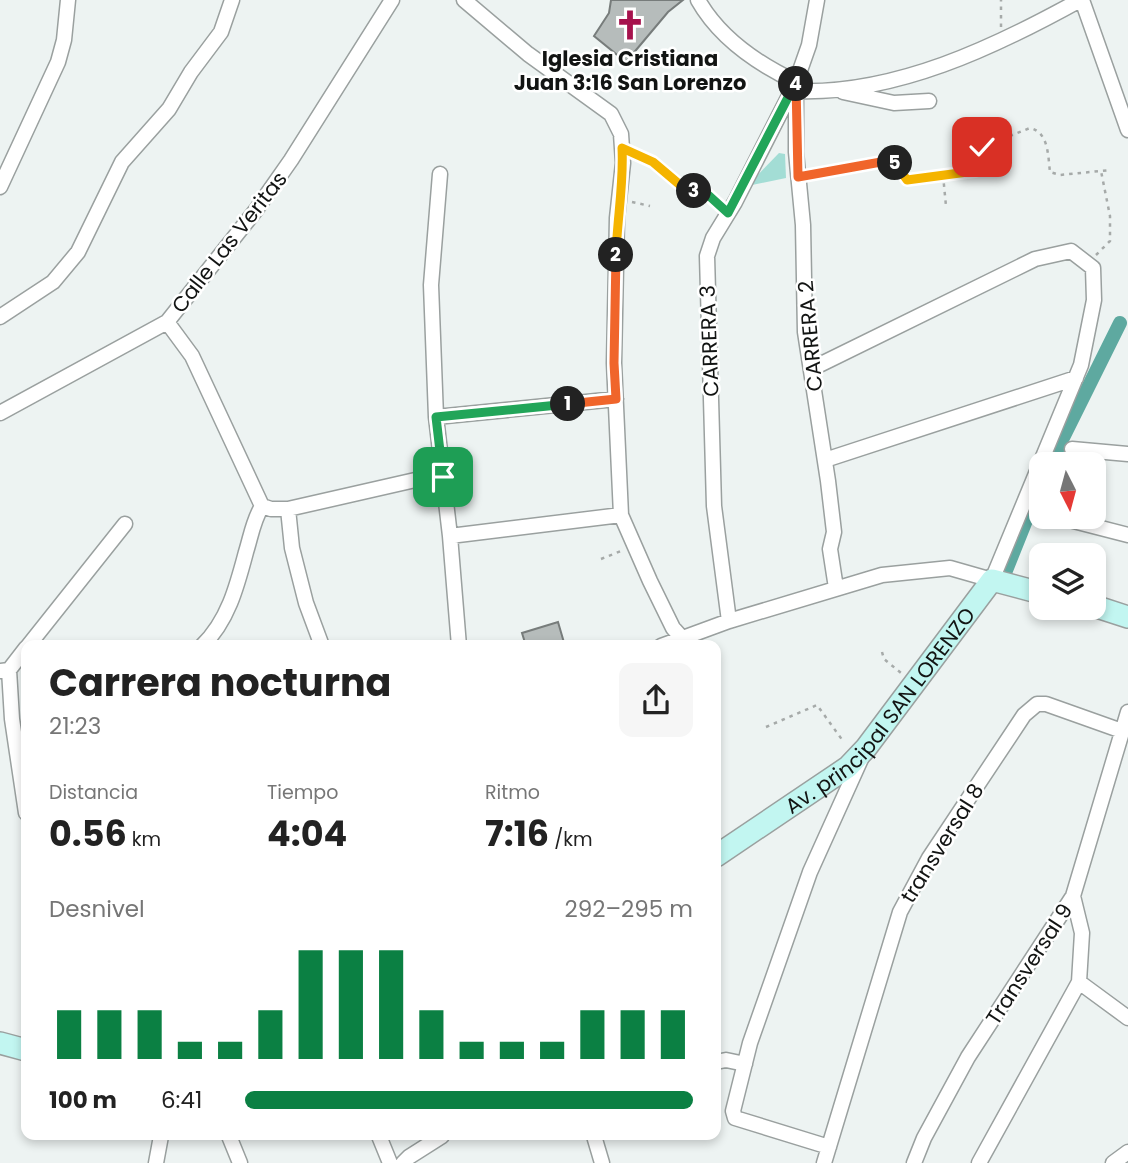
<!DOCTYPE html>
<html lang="es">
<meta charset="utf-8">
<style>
:root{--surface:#fff;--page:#f6f6f6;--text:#222;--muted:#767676;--accent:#0b8043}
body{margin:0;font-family:Poppins,sans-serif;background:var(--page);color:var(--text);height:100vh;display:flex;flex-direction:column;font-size:26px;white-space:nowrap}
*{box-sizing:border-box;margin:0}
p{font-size:23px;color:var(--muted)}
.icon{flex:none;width:38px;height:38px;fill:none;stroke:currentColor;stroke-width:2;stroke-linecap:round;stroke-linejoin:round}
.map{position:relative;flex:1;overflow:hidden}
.sheet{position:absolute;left:21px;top:640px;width:700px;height:500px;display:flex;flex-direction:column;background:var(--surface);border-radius:14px;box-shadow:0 4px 10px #0003}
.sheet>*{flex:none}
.needle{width:46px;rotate:174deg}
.buttons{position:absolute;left:1029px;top:452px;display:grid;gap:14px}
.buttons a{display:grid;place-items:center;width:77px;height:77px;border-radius:14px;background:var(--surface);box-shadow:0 4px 10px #0003;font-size:35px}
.pin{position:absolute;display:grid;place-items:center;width:60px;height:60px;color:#fff;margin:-30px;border-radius:14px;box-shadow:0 4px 10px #0006}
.km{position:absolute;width:35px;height:35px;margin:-18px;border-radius:50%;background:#222;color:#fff;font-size:19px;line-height:35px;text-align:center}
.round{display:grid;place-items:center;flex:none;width:74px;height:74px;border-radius:14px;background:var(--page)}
.head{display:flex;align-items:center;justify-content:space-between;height:119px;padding:0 28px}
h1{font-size:38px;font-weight:700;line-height:52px}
.figures{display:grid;grid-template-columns:repeat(3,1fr);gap:10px;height:119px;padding:7px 28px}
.figures div{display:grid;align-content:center}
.figures b{font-size:35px;font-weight:700}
.figures small{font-size:19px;font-weight:400}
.figures p{font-size:19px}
.chart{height:196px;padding:14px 28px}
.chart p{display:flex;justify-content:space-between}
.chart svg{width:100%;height:126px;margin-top:7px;stroke:var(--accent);stroke-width:6}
ul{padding:0 28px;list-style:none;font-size:23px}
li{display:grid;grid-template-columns:112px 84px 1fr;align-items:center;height:52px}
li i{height:18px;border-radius:9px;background:var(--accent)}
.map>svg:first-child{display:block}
</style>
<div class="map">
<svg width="1128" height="1163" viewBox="0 0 1128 1163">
<rect width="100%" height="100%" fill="#edf3f2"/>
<!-- green -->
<path fill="#a3ddd5" d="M 779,153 L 785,154 L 786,178 L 752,185 L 750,183 Z"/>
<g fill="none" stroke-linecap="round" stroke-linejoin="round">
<!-- canal -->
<path stroke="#5ea9a0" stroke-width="14" d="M 1050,464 L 1120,323
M 1001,583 L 1041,483"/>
</g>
<!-- building -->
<path fill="#b6bcbb" stroke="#777c7b" stroke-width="2" d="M 611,0 L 683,0 L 668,12 L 626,62 L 594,36 L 609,13 Z
M 558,622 L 565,646 L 526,646 L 522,633 Z"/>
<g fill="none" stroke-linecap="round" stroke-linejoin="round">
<!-- street casing -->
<g stroke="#9aa09f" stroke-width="17">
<path id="street" d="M 464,0 L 528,54 L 611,114 L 621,134 L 623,163 L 617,218 L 614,363 L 621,515 L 650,581 L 673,628 L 682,638 L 683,644
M 698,0 C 719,37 758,64 796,82
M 817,0 L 809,45 L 796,82 L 796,152 L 803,225 L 805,332 L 828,481 L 834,532 L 830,549 L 836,588
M 1082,0 L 1128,130
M 795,91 C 895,95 995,47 1080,0
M 843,92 L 894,103 L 929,101
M 440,174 L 431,285 L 436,417 L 450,536 L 459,646
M 0,187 L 58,62 L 64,40 L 68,0
M 0,317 L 53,282 L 78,252 L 122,162 L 169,109 L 191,72 L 221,32 L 232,0
M 167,322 L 192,356 L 262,506 L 271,509 L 288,509 L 446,473
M 0,413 L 167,322 L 256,210 L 291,160 L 392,0
M 436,417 L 616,399
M 1072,449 L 1128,454
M 825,460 L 1076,378
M 288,509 L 292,548 L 306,603 L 322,646
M 1054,516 L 1128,535
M 450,536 L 621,515
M 729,621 L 714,506 L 707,256 L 713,238 L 735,202 L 794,86
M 28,646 L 125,524
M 202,646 C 228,621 237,586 246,552 C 251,536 253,521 262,506
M 661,646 L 729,621 L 882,575 L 950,568 L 992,580 L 1081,365 L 1094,300 L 1093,268 L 1071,251 L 1035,259 L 811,369
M 9,670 L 12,719 L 26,813
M 1,671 L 9,670 L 26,648
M 1073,896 L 1082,933 L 1079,982 L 1128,1018
M 716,1062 L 726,1060 L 745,1064
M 229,1136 L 240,1163
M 379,1136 L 390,1163
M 594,1136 L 602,1163
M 829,1147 L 735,1118 L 733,1111 L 750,1043 L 810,872 L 861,759
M 156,1163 L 161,1136
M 403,1163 L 409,1157 L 442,1136
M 824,1163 L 900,912 L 929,858 L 1024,715 L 1037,704 L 1046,704 L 1122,731
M 914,1163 L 924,1138 L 968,1057 L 1073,896 L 1128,712
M 979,1163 L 1079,982
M 1113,1163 L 1128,1152"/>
</g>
<!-- secondary casing -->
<g stroke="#9aa09f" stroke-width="24">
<g id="secondary">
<path d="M 1094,606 L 1128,617"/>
<path id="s1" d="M 716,856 L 848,767 L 866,748 L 992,580 L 1041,593"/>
<path d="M 0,1043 L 26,1050"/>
</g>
</g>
<!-- path -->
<path stroke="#a6aaa9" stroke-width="2.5" stroke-dasharray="3.5 5" stroke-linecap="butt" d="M 1001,27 L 1001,0
M 635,154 L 653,162 L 686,190 L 706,193 L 720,205
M 812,174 L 892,160 L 907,180 L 975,171 L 982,147 L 1030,128 C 1049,132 1048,157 1050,172 L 1060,175 L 1111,170
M 943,175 L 946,206
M 632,202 L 650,206
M 1096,255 L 1110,241 L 1110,216 L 1101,171
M 601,559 L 621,551
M 882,652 L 884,659 L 901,673
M 766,727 L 817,705 L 843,741"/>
<!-- street -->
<use href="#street" stroke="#fff" stroke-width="14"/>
<!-- secondary -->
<use href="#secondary" stroke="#c2f6f1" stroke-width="21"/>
</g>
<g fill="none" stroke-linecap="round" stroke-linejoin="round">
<!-- split-1 casing -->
<g stroke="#fff" stroke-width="14">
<path id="split-1" d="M 443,477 L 436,417 L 568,404"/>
</g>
<!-- split-2 casing -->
<g stroke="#fff" stroke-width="14">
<path id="split-2" d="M 568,404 L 616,399 L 614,363 L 616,255"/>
</g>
<!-- split-3 casing -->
<g stroke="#fff" stroke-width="14">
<path id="split-3" d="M 616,255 C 617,220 624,183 622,148 L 653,162 L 686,190 L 694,191"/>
</g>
<!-- split-4 casing -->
<g stroke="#fff" stroke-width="14">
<path id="split-4" d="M 694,191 L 706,193 L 728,213 L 796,82 L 796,84"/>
</g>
<!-- split-5 casing -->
<g stroke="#fff" stroke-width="14">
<path id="split-5" d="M 796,84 L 798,177 L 892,160 L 895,163"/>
</g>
<!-- split-6 casing -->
<g stroke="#fff" stroke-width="14">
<path id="split-6" d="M 895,163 L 907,180 L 975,171 L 982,147"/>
</g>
<!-- split-1 -->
<use href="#split-1" stroke="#22a559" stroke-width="9"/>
<!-- split-2 -->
<use href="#split-2" stroke="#f0652b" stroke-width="9"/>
<!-- split-3 -->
<use href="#split-3" stroke="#f5b400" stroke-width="9"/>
<!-- split-4 -->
<use href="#split-4" stroke="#22a559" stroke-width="9"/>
<!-- split-5 -->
<use href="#split-5" stroke="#f0652b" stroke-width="9"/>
<!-- split-6 -->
<use href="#split-6" stroke="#f5b400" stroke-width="9"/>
</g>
<!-- icons -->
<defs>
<g id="church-bare" transform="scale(2.415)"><path d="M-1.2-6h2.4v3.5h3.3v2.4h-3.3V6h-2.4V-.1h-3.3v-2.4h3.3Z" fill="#a6124d" stroke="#fff" stroke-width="2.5" paint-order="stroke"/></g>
</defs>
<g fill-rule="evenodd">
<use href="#church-bare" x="630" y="25"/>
</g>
<g text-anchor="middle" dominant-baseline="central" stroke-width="5" stroke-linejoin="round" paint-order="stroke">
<!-- poi labels -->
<g font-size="21" font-weight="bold" fill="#121413" stroke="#fff">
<text x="630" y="58">Iglesia Cristiana<tspan x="630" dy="24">Juan 3:16 San Lorenzo</tspan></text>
</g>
<!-- street labels -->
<g font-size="21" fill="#121413" stroke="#fff">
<text transform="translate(229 242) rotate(-52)">Calle Las Veritas</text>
<text transform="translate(810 336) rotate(-95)">CARRERA 2</text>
<text transform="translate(709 341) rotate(-92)">CARRERA 3</text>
<text stroke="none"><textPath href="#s1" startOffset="222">Av. principal SAN LORENZO</textPath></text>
<text transform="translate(942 843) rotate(-58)">transversal 8</text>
<text transform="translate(1029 964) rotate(-57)">Transversal 9</text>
</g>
</g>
</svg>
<div class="buttons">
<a><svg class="needle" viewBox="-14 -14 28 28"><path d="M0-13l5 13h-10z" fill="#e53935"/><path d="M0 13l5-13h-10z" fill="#767676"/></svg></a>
<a><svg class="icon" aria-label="layers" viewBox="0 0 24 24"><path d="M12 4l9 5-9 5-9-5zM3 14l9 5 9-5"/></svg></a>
</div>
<div class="pin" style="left:443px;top:477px;background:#1e9e55"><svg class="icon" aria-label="arrive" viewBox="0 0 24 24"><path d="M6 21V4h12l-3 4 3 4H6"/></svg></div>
<div class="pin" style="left:982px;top:147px;background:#d93025"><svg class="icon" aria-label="check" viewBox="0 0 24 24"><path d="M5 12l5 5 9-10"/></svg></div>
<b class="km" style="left:568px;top:404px">1</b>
<b class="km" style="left:616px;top:255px">2</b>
<b class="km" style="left:694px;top:191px">3</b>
<b class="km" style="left:796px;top:84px">4</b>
<b class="km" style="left:895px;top:163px">5</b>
<section class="sheet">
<div class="head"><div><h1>Carrera nocturna</h1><p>21:23</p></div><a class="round"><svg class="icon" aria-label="share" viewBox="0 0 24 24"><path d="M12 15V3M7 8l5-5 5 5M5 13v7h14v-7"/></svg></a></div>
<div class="figures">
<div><p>Distancia</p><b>0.56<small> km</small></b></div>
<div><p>Tiempo</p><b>4:04</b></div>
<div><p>Ritmo</p><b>7:16<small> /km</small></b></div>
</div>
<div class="chart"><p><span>Desnivel</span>292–295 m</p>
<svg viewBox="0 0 160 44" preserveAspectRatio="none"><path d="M5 44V27M15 44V27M25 44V27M35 44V38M45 44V38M55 44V27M65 44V6M75 44V6M85 44V6M95 44V27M105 44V38M115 44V38M125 44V38M135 44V27M145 44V27M155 44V27"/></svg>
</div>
<ul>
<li><b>100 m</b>6:41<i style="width:100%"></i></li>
</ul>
</section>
</div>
